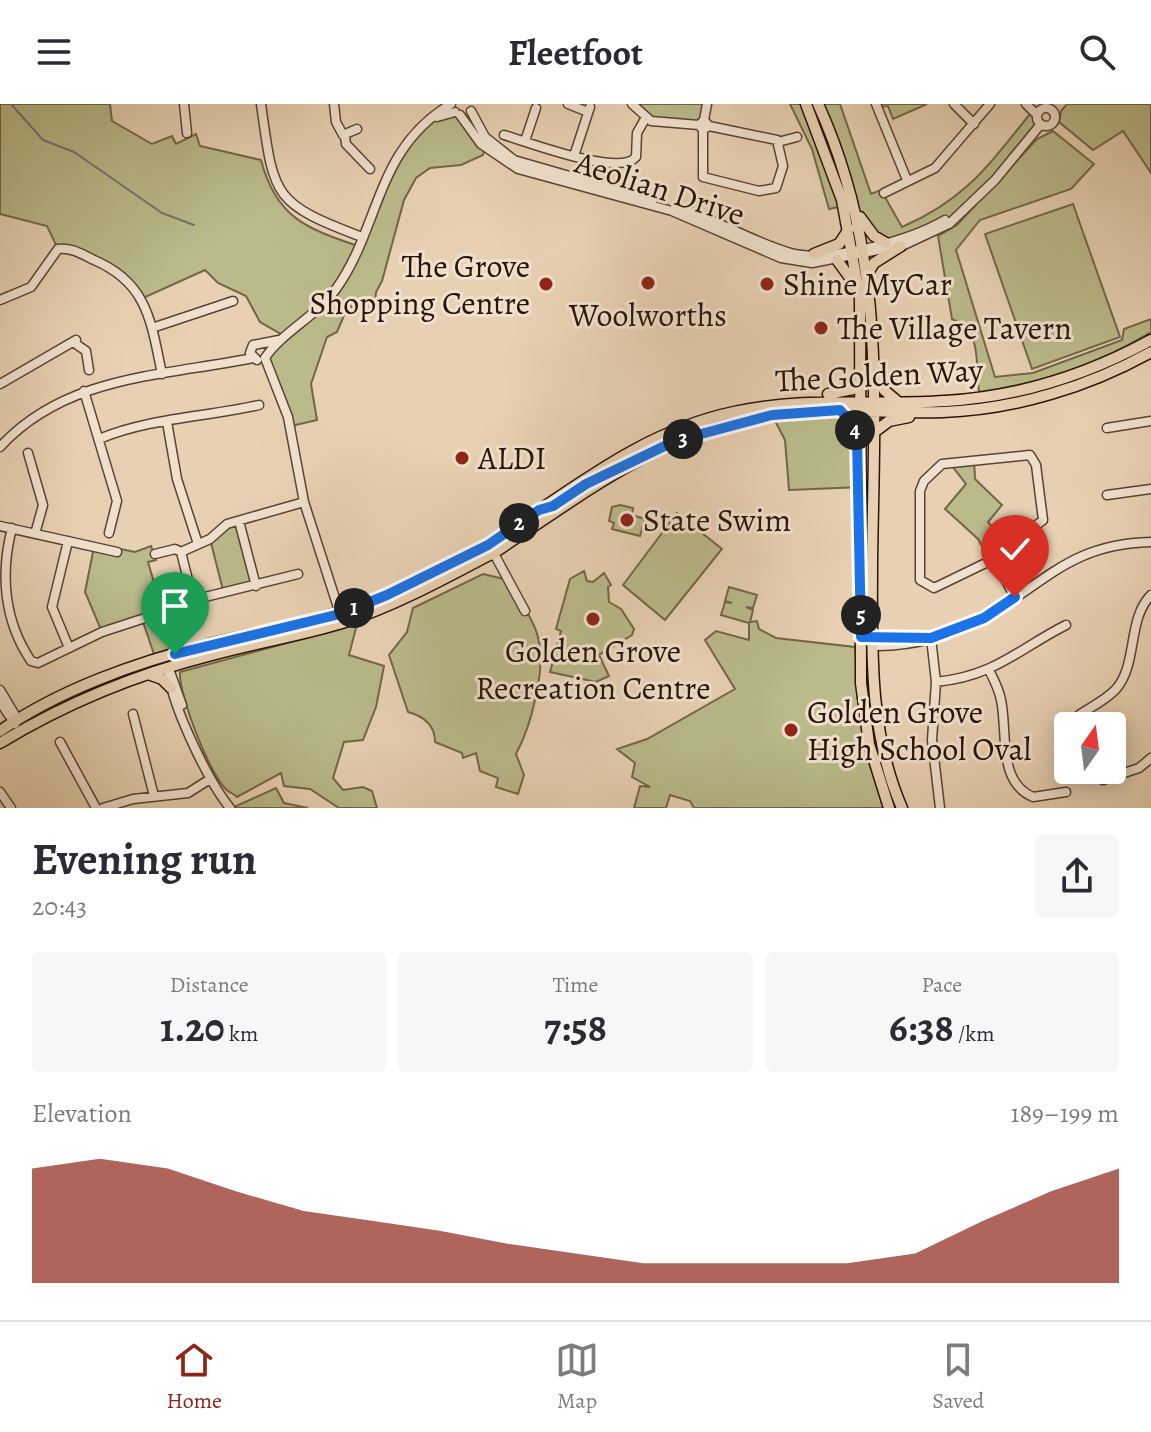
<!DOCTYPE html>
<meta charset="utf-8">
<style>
:root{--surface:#fff;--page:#f7f7f7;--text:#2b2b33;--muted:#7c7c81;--line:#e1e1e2;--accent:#8f2418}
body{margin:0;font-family:Alegreya,serif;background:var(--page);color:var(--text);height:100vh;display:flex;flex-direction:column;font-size:30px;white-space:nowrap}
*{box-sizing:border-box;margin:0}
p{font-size:26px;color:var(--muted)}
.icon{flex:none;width:44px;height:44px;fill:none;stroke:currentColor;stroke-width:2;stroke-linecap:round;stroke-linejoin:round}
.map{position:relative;height:704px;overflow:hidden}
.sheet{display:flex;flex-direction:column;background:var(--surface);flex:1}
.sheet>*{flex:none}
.needle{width:52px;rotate:14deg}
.fabs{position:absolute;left:1054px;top:608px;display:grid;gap:16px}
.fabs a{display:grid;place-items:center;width:72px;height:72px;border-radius:8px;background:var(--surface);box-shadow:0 4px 20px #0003;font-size:40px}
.pin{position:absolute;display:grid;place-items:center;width:68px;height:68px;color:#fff;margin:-82px -34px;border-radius:50% 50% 50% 0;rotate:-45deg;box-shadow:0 0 8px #0007}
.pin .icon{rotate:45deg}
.km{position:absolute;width:40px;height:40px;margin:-20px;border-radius:50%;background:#222;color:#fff;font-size:22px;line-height:40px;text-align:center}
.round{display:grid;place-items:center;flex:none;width:84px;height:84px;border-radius:8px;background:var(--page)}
.head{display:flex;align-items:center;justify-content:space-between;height:136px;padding:0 32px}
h1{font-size:44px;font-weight:700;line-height:60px}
.figures{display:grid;grid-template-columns:repeat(3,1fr);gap:12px;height:136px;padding:8px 32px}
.figures div{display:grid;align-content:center;border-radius:8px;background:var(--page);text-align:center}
.figures b{font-size:40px;font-weight:700}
.figures small{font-size:22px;font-weight:400}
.figures p{font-size:22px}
.chart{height:224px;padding:16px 32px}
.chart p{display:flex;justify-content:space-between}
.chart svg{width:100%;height:144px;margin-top:8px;fill:var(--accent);opacity:.7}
header{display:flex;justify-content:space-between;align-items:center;height:104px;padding:0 32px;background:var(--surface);font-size:36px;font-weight:700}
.tab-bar{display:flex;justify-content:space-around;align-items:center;height:112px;border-top:2px solid var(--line);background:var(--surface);font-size:22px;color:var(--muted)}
.tab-bar a{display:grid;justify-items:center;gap:4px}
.tab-bar .on{color:var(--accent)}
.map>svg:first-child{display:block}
</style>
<header><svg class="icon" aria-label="menu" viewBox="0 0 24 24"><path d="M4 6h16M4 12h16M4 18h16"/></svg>Fleetfoot<svg class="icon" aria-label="search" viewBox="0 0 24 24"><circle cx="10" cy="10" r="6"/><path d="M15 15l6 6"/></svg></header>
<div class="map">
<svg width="1151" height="704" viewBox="0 0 1151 704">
<rect width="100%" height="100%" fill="#e8d1b3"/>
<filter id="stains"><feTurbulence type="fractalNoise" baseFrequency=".0025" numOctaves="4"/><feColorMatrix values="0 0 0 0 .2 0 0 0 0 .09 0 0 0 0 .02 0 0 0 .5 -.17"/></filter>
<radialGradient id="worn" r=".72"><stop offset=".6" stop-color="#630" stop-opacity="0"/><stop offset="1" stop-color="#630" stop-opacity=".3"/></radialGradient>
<!-- green -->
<path fill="#baba8a" stroke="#726648" stroke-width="2" d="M 0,0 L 110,0 L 112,17 L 152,40 L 172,32 L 176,40 L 196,30 L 200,42 L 261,56 C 276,113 305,124 358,142 C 380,89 397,30 453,6 L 485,44 L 483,51 L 461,61 L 430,64 L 416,74 L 404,96 L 382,177 L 376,188 L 374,209 L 348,202 L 337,228 L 327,233 L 311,280 L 317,316 L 291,322 L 265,254 L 286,233 L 260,218 L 246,192 L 218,179 L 205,166 L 141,195 C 128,169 85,151 58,145 L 47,122 L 0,110 Z
M 640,0 L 704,0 L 702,13 L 696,19 L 655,15 L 643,10 Z
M 790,0 L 805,0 L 843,102 L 829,105 L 812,45 Z
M 817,0 L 840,0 L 871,90 L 881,86 L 902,123 C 965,96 988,62 1030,10 L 1041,20 L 1016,52 L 944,121 L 886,141 L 856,108 Z
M 880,0 L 927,0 L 893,15 L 888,2 L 882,3 Z
M 1067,0 L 1151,0 L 1151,69 L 1123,27 L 1093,46 L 1059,18 L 1061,7 Z
M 1053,27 L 1094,60 L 1071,85 L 980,116 L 956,146 L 995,273 L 1033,269 L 1122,236 L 1124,225 L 1151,215 L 1151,228 C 1096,261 1042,279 979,288 C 975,258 983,228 952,215 L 938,132 L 957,121 L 1037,35 Z
M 1073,100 L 1120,233 L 1032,265 L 985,130 Z
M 840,306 L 852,321 L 862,383 L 789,386 L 785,336 L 772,311 Z
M 974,355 L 975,375 L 1002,401 L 988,418 L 1010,443 L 990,457 L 978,435 L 945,405 L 966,380 L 949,358 Z
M 620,401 L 633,404 L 632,411 L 645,415 L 640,432 L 612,425 L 614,419 L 609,417 L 612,403 Z
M 677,409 L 722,445 L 665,516 L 623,481 Z
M 239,417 L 256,482 L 224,490 L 210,435 Z
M 106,442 L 135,448 L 151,442 L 156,456 L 148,458 L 175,550 L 156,556 L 142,515 L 102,528 L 85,488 L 94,443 Z
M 584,467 L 587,477 L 593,478 L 604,469 L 611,481 L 608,483 L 609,498 L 621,505 L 634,525 L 632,531 L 599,551 L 609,572 L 596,578 L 550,568 L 561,527 L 556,525 L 570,475 Z
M 483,470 L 504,475 C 539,522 548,538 535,596 C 531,615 525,633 516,650 L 524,671 L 518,690 L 496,683 L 498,674 L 480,667 L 476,649 L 463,654 L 462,649 L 435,638 C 435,621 423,612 408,608 L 389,551 L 407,528 L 413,504 Z
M 729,483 L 757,491 L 753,504 L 746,503 L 753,506 L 750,518 L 757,517 L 759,525 L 776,534 L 855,543 L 870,645 L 889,704 L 694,704 L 690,697 L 670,691 L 666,704 L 634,704 L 640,682 L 650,683 L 632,673 L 635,659 L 617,645 L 647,635 L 735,585 L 705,536 L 716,527 L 749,536 L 749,519 L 721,511 L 725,498 L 732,499 L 725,497 Z
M 357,520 L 349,551 L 384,562 L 376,603 L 363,636 L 344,638 L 333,674 L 343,686 L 363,683 L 372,687 L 377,704 L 339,704 L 310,685 L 284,682 L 281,669 L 237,693 C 234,690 230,689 227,686 C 210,672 178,589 180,568 Z
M 276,684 L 284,699 L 308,704 L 232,704 Z"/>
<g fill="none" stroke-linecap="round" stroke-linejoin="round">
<!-- stream -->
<path stroke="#707472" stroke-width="2" d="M 11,0 L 43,36 L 74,48 L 162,109 L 194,121"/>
<!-- minor casing -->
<g stroke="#5a4232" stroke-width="11">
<path id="minor" d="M 184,0 L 187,29
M 261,0 C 274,93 272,99 362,133
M 334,0 L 336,18 L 343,31 L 357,25
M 568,0 L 588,8
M 632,0 L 651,17 L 699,21
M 876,0 L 907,76
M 954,0 L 974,20
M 1026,0 L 1037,11
M1037 13a9 9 0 1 1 18 0a9 9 0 1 1-18 0Z
M 471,7 L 485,33 L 514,56 L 653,96
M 460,11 L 481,40 L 518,65 L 672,107 L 781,154 L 812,159 L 904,141 L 949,120 L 995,76 L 1041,20
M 437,13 L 455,8
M 704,16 L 707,0
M 703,26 L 699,21 L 704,16 L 709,22 L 703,26 L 703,73 L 759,87 L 776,84 L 783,62 L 777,36 L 709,22
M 504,31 C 528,38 619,73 636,53 L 637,29 L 645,15
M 345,32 L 346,40 L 370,65
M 525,37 L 536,4
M 778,38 L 797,33
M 574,52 L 590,3
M 884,89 L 935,64 L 990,0
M 677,103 C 716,115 752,138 791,149 C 830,159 911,136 945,116
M 0,196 L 31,183 L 58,145 C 71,143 82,150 94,156 C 148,179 151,218 162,270
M 152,224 L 233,197
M 73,238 L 86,247 L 89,266
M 265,254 C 281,229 317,212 336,185 C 381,122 375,45 451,0
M 265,254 L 288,313 L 304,398 L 343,519
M 257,256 L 250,249 L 253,241 L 279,236
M 0,280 L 76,236
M 84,287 L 117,397 L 109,429
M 167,318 L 177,375 L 198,440
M 1107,324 L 1151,317
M 99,335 C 149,314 206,313 259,301
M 0,343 C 66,271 164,272 253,254
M 28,349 L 43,401 L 35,430
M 1107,391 L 1151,385
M 239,417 L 256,482
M 0,422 L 117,448
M 12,424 C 0,470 4,517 31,557 L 38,559 L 102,528 L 142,515
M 68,437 L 52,503 L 69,544
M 491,444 L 525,507
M 155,450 L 175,445 L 181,448
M 994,455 L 1043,416 L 1036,361 L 1030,351 L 942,360 L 924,377 L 920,387 L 920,476 L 934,484 L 994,455 L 1015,493
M 193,496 L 181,448 L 210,435 L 227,420 L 304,398
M 169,507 L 193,496 L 298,470
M 873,532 L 923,535
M 931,534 L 936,578 L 932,636 L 940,704
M 872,542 C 914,543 961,530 996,507 C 1053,470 1078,440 1151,438
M 168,563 C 169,597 208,677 230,704
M 169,565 L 182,601
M 989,566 C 994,576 999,585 1001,596 C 1008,628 997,678 1033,693 L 1066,688
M 936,578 C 995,572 1017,546 1066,521
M 0,586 L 15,611 L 14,617
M 0,598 L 15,620
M 133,610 L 154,692
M 1079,611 C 1091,603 1106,596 1116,585 C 1138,560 1127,515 1151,491
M 60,638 L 96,704
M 1103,676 L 1139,664 L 1151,654
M 0,688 L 11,704
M 103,704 L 133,695 L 188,689 L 210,675"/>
</g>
<!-- major casing -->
<g stroke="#2a1307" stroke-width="13">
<path id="major" d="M 806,0 L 842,96 L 860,195 L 861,579 L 869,640 L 889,704
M 818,0 C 887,151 874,298 872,459 C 872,543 868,626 902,704
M 860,113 L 874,132 L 886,139
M 814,150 L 839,140 L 849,125
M 837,156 L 856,182
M 868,169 L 874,159 L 901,142
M 877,265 L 884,286 L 897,297
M 828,290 L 853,285 L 862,278
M 840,306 L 852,321 L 857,338
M 873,329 L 889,317 L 909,313
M 495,448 C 592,385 655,330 774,311 C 831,302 887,310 943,308 C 1016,305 1088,283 1151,248
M 148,570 L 162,575 L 171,584
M 0,627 C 59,586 137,558 206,541 C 267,526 327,516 385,492 C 420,477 458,459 490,439 C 570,388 639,328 734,308 C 807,292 872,302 945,297 C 1018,293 1087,271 1151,236
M 0,639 C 66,599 137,570 212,551 C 255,539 299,532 342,519 C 394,502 442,476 491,450"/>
</g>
<!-- highway casing -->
<g stroke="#2a1307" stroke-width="14">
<path id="highway" d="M 491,450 L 495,448"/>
</g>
<!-- minor -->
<use href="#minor" stroke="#f0e1ce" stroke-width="8"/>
<!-- major -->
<use href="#major" stroke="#e8d1b3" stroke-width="10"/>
<!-- highway -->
<use href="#highway" stroke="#e8d1b3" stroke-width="11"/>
</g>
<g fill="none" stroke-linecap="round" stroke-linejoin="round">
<!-- route casing -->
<g stroke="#fff" stroke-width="16">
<path id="route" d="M 175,550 L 340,510 L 387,491 L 488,441 L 539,406 L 553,402 L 586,380 L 675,337 L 772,311 L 840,306 L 850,317 L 857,333 L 861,533 L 931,534 L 984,514 L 1015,493"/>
</g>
<!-- route -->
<use href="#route" stroke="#1a73e8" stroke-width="10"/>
</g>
<!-- markers -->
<g fill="#8f2418" stroke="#f0e1ce" stroke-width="3">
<circle cx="648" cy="179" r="8"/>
<circle cx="546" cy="180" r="8"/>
<circle cx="767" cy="180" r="8"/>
<circle cx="821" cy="224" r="8"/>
<circle cx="462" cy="354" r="8"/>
<circle cx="627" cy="416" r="8"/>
<circle cx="593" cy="515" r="8"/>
<circle cx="791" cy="626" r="8"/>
</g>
<g text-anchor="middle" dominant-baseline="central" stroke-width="6" stroke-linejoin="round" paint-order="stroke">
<!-- street labels -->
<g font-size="32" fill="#2a1307" stroke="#f0e1ce">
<text transform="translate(660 84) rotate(18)">Aeolian Drive</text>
<text transform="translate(879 271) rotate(-3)">The Golden Way</text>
</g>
<!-- poi labels -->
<g font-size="32" fill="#2a1307" stroke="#f0e1ce" text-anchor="start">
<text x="530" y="162" text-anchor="end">The Grove<tspan x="530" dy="37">Shopping Centre</tspan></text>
<text x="783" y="180">Shine MyCar</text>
<text x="648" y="211" text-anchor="middle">Woolworths</text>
<text x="837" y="224">The Village Tavern</text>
<text x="478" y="354">ALDI</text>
<text x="643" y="416">State Swim</text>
<text x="593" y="547" text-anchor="middle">Golden Grove<tspan x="593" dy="37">Recreation Centre</tspan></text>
<text x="807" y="608">Golden Grove<tspan x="807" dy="37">High School Oval</tspan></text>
</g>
</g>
<rect width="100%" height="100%" filter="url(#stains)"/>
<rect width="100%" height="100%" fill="url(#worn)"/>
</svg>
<div class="fabs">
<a><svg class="needle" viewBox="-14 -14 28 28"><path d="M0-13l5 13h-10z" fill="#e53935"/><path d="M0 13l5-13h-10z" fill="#7c7c81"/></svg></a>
</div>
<div class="pin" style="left:175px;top:550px;background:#1e9e55"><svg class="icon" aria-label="arrive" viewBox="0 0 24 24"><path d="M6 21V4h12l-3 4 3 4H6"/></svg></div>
<div class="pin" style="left:1015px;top:493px;background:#d93025"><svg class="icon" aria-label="check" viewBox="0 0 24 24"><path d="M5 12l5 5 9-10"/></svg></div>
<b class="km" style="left:354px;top:504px">1</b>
<b class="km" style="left:519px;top:419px">2</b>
<b class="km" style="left:683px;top:335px">3</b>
<b class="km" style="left:855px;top:326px">4</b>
<b class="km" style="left:861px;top:511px">5</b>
</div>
<section class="sheet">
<div class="head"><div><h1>Evening run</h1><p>20:43</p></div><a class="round"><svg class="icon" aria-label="share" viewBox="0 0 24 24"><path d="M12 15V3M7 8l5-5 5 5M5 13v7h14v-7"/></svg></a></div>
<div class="figures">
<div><p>Distance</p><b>1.20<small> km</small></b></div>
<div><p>Time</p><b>7:58</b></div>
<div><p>Pace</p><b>6:38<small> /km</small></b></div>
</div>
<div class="chart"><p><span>Elevation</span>189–199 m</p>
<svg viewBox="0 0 160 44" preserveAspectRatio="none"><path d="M0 44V9L10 6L20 9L30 16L40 22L50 25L60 28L70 32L80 35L90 38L100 38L110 38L120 38L130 35L140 25L150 16L160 9V44z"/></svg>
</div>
</section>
<nav class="tab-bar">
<a class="on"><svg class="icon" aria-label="home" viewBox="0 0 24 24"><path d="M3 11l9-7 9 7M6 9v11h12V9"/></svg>Home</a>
<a><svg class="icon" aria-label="map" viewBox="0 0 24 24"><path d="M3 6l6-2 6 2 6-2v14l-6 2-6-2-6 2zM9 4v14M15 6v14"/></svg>Map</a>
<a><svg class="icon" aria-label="saved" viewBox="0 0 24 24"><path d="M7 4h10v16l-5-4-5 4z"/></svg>Saved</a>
</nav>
